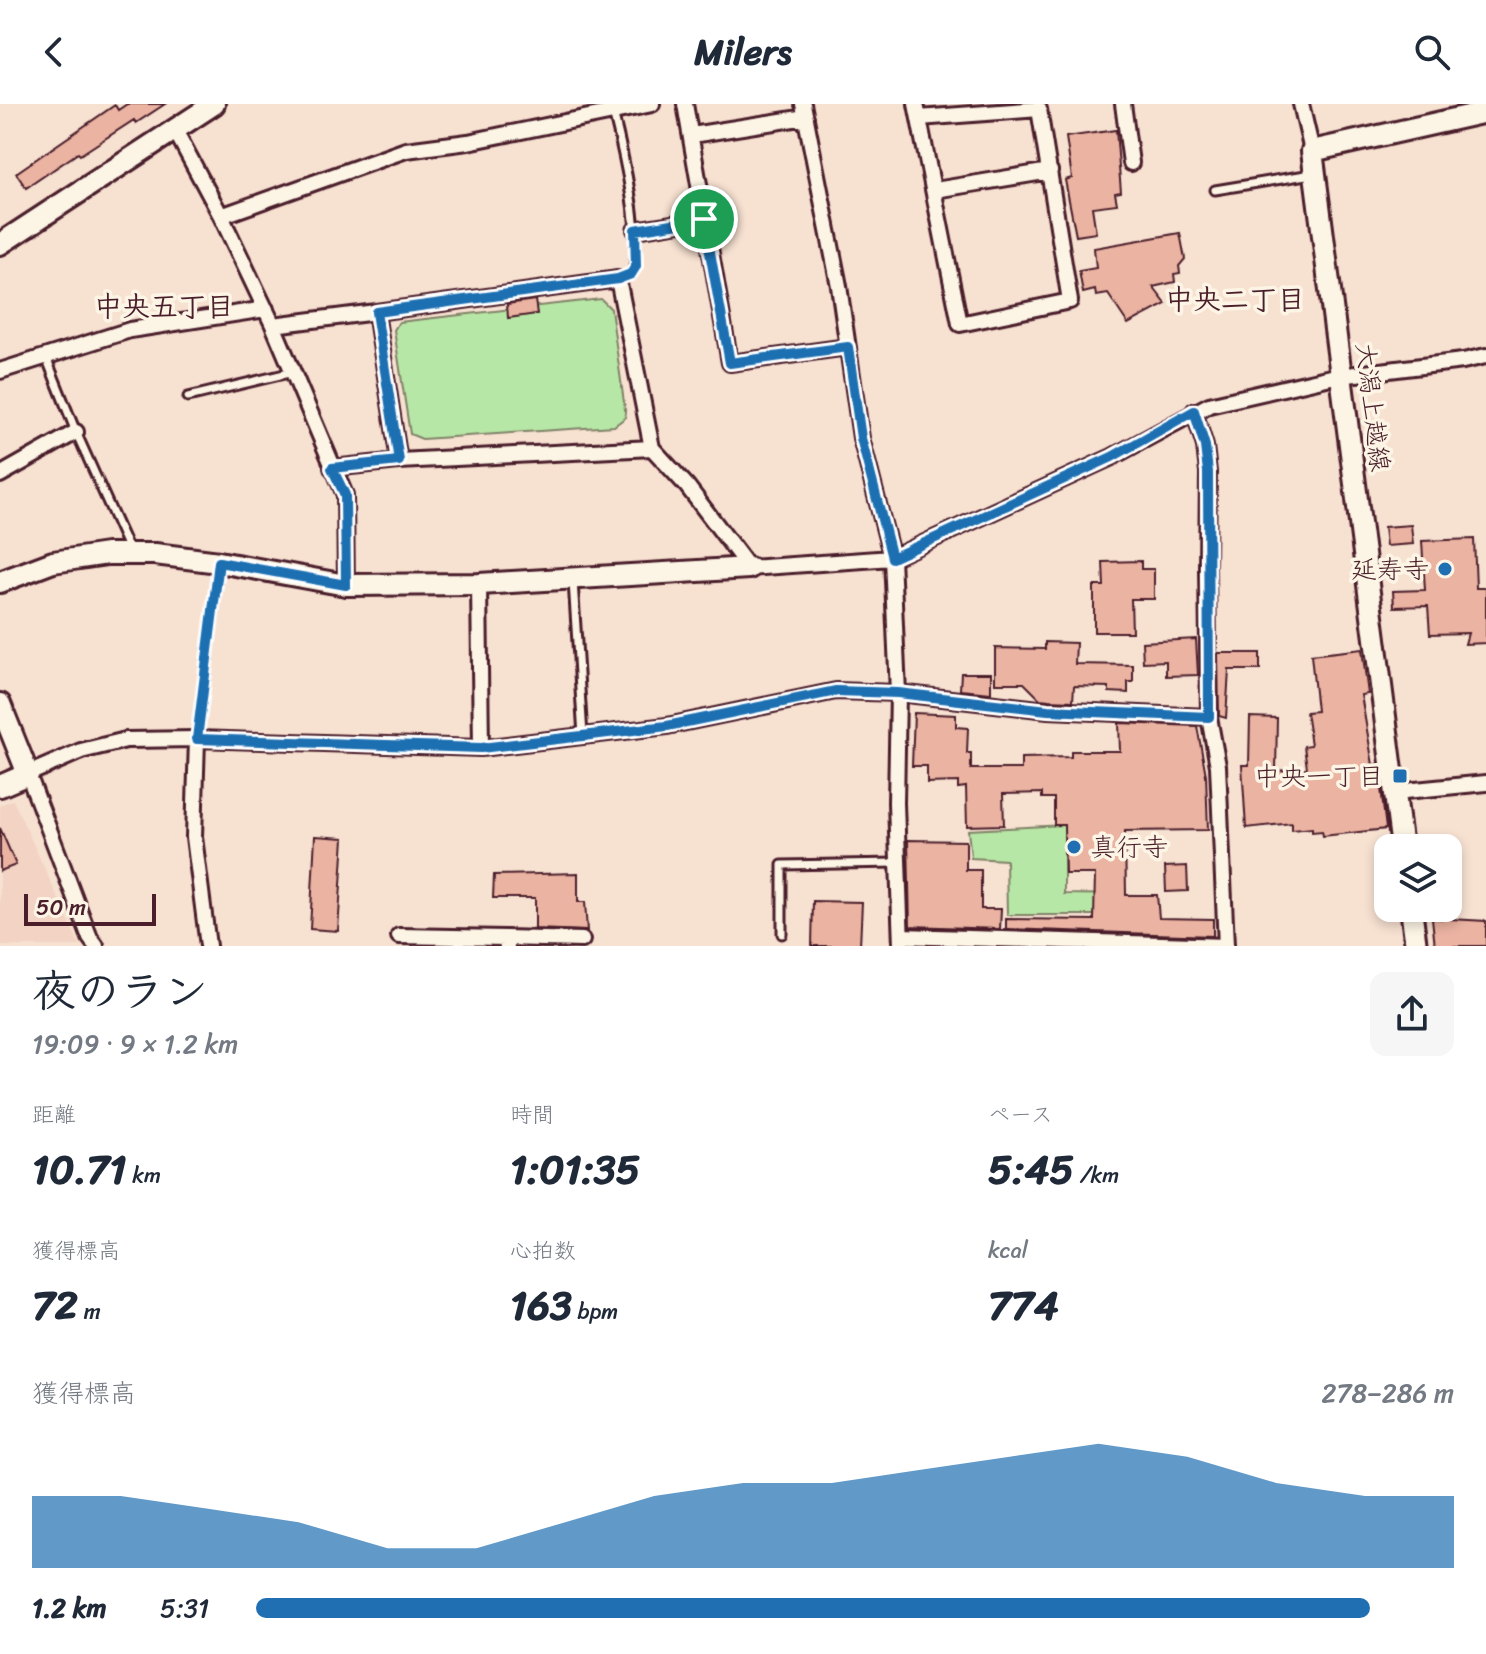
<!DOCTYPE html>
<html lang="ja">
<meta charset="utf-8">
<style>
:root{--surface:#fff;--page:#f6f6f7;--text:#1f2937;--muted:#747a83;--accent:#1f6fb2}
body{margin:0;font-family:Sriracha,"Klee One",sans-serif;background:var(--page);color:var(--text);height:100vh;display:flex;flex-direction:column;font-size:30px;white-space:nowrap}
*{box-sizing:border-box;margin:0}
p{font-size:26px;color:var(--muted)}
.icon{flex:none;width:44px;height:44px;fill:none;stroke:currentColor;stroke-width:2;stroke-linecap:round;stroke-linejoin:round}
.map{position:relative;height:842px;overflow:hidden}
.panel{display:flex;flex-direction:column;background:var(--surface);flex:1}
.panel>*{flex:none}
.buttons{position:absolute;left:1374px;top:730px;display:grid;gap:16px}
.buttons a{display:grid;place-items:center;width:88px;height:88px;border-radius:16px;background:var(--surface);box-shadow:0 4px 12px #0003;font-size:40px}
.scale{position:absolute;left:24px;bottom:20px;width:132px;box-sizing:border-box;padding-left:8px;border:4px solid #4a1f2b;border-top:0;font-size:22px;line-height:28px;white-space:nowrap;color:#4a1f2b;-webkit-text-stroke:6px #fcf5e5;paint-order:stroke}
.pin{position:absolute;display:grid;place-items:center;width:68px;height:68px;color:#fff;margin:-34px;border:4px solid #fff;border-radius:50%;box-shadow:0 2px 8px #0007}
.round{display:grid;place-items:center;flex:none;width:84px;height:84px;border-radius:16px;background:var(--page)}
.overview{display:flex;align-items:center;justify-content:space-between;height:136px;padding:0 32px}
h1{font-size:44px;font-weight:700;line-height:60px}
.stats{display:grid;grid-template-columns:repeat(3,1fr);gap:12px;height:136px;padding:8px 32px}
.stats div{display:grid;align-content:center}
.stats b{font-size:40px;font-weight:700}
.stats small{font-size:22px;font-weight:400}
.stats p{font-size:22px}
.chart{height:224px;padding:16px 32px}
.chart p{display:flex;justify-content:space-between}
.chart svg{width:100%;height:144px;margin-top:8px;fill:var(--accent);opacity:.7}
ul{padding:0 32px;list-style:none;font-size:26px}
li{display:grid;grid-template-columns:128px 96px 1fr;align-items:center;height:60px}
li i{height:20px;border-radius:10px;background:var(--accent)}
header{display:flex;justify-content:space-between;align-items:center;height:104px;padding:0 32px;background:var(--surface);font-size:36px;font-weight:700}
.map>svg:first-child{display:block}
</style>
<header><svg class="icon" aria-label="back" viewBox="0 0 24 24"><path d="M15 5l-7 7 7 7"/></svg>Milers<svg class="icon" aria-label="search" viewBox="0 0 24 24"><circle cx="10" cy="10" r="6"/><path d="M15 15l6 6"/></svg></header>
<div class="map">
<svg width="1486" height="842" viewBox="0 0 1486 842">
<rect width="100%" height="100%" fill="#f7e1d1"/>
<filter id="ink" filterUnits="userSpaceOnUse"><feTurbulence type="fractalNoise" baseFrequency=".0125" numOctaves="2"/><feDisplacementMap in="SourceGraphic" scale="16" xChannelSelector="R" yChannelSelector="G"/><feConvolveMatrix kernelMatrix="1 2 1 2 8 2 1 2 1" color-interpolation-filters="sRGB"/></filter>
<g filter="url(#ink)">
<!-- built -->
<path fill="#f3d3c3" d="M 13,696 L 80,842 L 0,842 L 0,701 Z"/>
<!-- green -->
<path fill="#b7e7a6" stroke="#808368" stroke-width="2" d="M 601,195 L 611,205 L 626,313 L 614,322 L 422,335 L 410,330 L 394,226 L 399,218 Z
M 1064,721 L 1064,790 L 1137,791 L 1134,811 L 1007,811 L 1006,756 L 971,754 L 968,726 Z"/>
<!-- building -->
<path fill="#ebb3a2" stroke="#4a1f2b" stroke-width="2" d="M 127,0 L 165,0 L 136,19 L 134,16 L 80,51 L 78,49 L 26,84 L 16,69 L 115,1 L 118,6 Z
M 1116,26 L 1121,88 L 1115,89 L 1117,100 L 1092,103 L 1096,129 L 1076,132 L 1065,76 L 1072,74 L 1066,33 Z
M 1180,129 L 1185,155 L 1179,162 L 1180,169 L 1174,170 L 1175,178 L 1153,183 L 1166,200 L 1128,220 L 1108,190 L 1096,192 L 1095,186 L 1083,189 L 1079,167 L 1096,164 L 1094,144 Z
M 535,196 L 537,210 L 508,214 L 507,200 Z
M 1411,421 L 1413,440 L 1386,442 L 1384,423 Z
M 1474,435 L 1476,484 L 1486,484 L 1486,539 L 1465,540 L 1468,529 L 1430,530 L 1428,502 L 1394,503 L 1393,487 L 1425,486 L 1422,437 Z
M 1141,457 L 1141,465 L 1154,465 L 1154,495 L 1131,495 L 1132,528 L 1094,528 L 1094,482 L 1104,482 L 1103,458 Z
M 1196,535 L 1198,571 L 1166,572 L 1166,557 L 1143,558 L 1142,538 Z
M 1045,538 L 1076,539 L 1075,560 L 1133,561 L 1133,578 L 1128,578 L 1128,589 L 1109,588 L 1109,583 L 1074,582 L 1073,597 L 1049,596 L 1040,595 L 1024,579 L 995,579 L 995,544 L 1045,545 Z
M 1362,545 L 1368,590 L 1361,591 L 1373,661 L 1378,660 L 1386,725 L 1323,732 L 1322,727 L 1312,728 L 1312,724 L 1292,726 L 1292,719 L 1246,724 L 1242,661 L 1249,661 L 1250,613 L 1277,614 L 1276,667 L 1307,664 L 1304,642 L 1311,641 L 1306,608 L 1317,607 L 1311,551 Z
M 1218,549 L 1260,549 L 1260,566 L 1229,566 L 1226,614 L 1219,612 Z
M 961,569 L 991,569 L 991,589 L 960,586 Z
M 914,609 L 956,611 L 956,623 L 968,624 L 967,649 L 971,649 L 971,665 L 1021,665 L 1021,654 L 1071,653 L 1071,647 L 1120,647 L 1119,619 L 1197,622 L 1206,671 L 1208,726 L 1125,727 L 1126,791 L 1157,791 L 1159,814 L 1213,815 L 1213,832 L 1006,825 L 1006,815 L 1094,816 L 1095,770 L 1065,770 L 1064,721 L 1054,721 L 1054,694 L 1042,694 L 1042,689 L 1003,690 L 1004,721 L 967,722 L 966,683 L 958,684 L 958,678 L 927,679 L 927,662 L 912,662 Z
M 0,724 L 16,761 L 0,767 Z
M 315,732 L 344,734 L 338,827 L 310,825 Z
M 908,736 L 966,737 L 966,766 L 981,766 L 981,805 L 1001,805 L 1000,825 L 910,822 Z
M 1187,762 L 1188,787 L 1166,788 L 1165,763 Z
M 578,769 L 578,798 L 585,798 L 587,827 L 535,825 L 535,794 L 493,794 L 494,771 Z
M 813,797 L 862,798 L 860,842 L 812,842 Z
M 1432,814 L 1486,817 L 1486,842 L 1435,842 Z"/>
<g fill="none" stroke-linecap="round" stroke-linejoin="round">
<!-- lane casing -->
<g stroke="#4a1f2b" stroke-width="13">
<path id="lane" d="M 613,8 C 621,40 646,144 631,170 L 618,175
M 1215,86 L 1312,70
M 46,253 L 76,328 L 129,446
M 188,293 L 293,268
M 573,477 L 583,632
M 197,635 L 219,459
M 782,830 L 782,761 L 897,759"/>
</g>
<!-- street casing -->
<g stroke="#4a1f2b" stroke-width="20">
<path id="street" d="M 685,0 L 730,259 L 848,243
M 803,0 L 839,182 L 861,334 L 892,454 L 898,589 L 896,699 L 901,842
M 916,0 L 960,220 L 1070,197 L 1039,5 L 919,14
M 1123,0 L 1131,59
M 1301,0 L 1312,47
M 175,26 L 221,112 L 273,221 L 345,391 L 346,481
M 692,31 L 806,13
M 935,86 L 1050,67
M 221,112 L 406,46 L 468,38 L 652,0
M 635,126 L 704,115
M 273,221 L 376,208
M 0,267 L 130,226 L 266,205
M 1194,307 L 1205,342 L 1208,368 L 1207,465 L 1209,613 L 1218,662 L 1226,842
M 652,344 L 399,357 L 376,208 L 618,175 L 652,344 L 687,382 L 749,464 L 892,454 L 1112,353 L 1209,301 L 1331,273 L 1463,257 L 1486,252
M 332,364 L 399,357
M 0,371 L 76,328
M 479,480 L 481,644
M 197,635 L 194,733 L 208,842
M 1395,688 L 1486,679
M 399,832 L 505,834
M 901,832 L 1226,842
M 96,842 L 90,834 L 28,670 L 81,647 L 126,636 L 197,635 L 481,644 L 667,622 L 836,587 L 898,589 L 1048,606 L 1209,613
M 507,842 L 505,834 L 582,836"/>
</g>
<!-- secondary casing -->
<g stroke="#4a1f2b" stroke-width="26">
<path id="secondary" d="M 0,140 L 214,0
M 0,478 L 53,458 L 107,450 L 155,450 L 219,458 L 346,481 L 479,480 L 749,464
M 0,600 L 28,670 L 0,682
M 1402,744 L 1312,47 L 1486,8
M 1411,804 L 1416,842"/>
</g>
<!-- lane -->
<use href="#lane" stroke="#fcf5e5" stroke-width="7"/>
<!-- street -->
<use href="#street" stroke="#fcf5e5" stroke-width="14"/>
<!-- secondary -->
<use href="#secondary" stroke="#fcf5e5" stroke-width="20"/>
</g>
</g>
<g fill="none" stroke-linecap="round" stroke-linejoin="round" filter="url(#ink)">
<!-- route casing -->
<g stroke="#fff" stroke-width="16">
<path id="route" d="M 704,115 L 730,259 L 848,243 L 861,334 L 892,454 L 1112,353 L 1194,307 L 1205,342 L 1208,368 L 1209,613 L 1048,606 L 898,589 L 836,587 L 667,622 L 481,644 L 197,635 L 219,458 L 346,481 L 345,391 L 332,364 L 399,357 L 376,208 L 618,175 L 631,170 L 636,162 L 635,126 Z"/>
</g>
<!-- route -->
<use href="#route" stroke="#1f6fb2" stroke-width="10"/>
</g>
<!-- markers -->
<g fill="#1f6fb2" stroke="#fcf5e5" stroke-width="3">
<circle cx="1445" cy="465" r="8"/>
<rect x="1392" y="664" width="16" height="16" rx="4"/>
<circle cx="1074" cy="743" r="8"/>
</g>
<g text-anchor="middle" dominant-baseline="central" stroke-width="7" stroke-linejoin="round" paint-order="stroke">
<!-- street labels -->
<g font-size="26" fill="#4a1f2b" stroke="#fcf5e5">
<text transform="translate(1373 303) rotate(83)">大潟上越線</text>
</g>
<!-- poi labels -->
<g font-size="26" fill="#4a1f2b" stroke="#fcf5e5" text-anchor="end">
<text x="1429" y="465">延寿寺</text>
<text x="1384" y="672">中央一丁目</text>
<text x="1090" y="743" text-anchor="start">真行寺</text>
</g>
<!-- neighbourhood labels -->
<g font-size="28" font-weight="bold" fill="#4a1f2b" stroke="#fcf5e5">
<text x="1235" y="195">中央二丁目</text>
<text x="164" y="202">中央五丁目</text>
</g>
</g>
</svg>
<div class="buttons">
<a><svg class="icon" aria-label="layers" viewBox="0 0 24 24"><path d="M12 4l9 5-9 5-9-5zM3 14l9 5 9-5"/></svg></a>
</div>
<div class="scale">50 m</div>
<div class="pin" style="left:704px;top:115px;background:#1e9e55"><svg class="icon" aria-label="arrive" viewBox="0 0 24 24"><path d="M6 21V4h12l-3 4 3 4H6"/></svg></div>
</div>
<section class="panel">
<div class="overview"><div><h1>夜のラン</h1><p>19:09 · 9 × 1.2 km</p></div><a class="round"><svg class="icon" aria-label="share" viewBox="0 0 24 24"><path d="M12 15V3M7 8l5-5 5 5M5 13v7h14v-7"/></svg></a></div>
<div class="stats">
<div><p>距離</p><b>10.71<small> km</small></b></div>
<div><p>時間</p><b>1:01:35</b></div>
<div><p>ペース</p><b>5:45<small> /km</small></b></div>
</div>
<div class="stats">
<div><p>獲得標高</p><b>72<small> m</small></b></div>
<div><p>心拍数</p><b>163<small> bpm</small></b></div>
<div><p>kcal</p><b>774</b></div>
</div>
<div class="chart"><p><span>獲得標高</span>278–286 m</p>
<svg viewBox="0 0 160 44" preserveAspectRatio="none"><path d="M0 44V22L10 22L20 26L30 30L40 38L50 38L60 30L70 22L80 18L90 18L100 14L110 10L120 6L130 10L140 18L150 22L160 22V44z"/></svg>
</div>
<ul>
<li><b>1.2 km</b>5:31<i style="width:93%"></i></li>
</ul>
</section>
